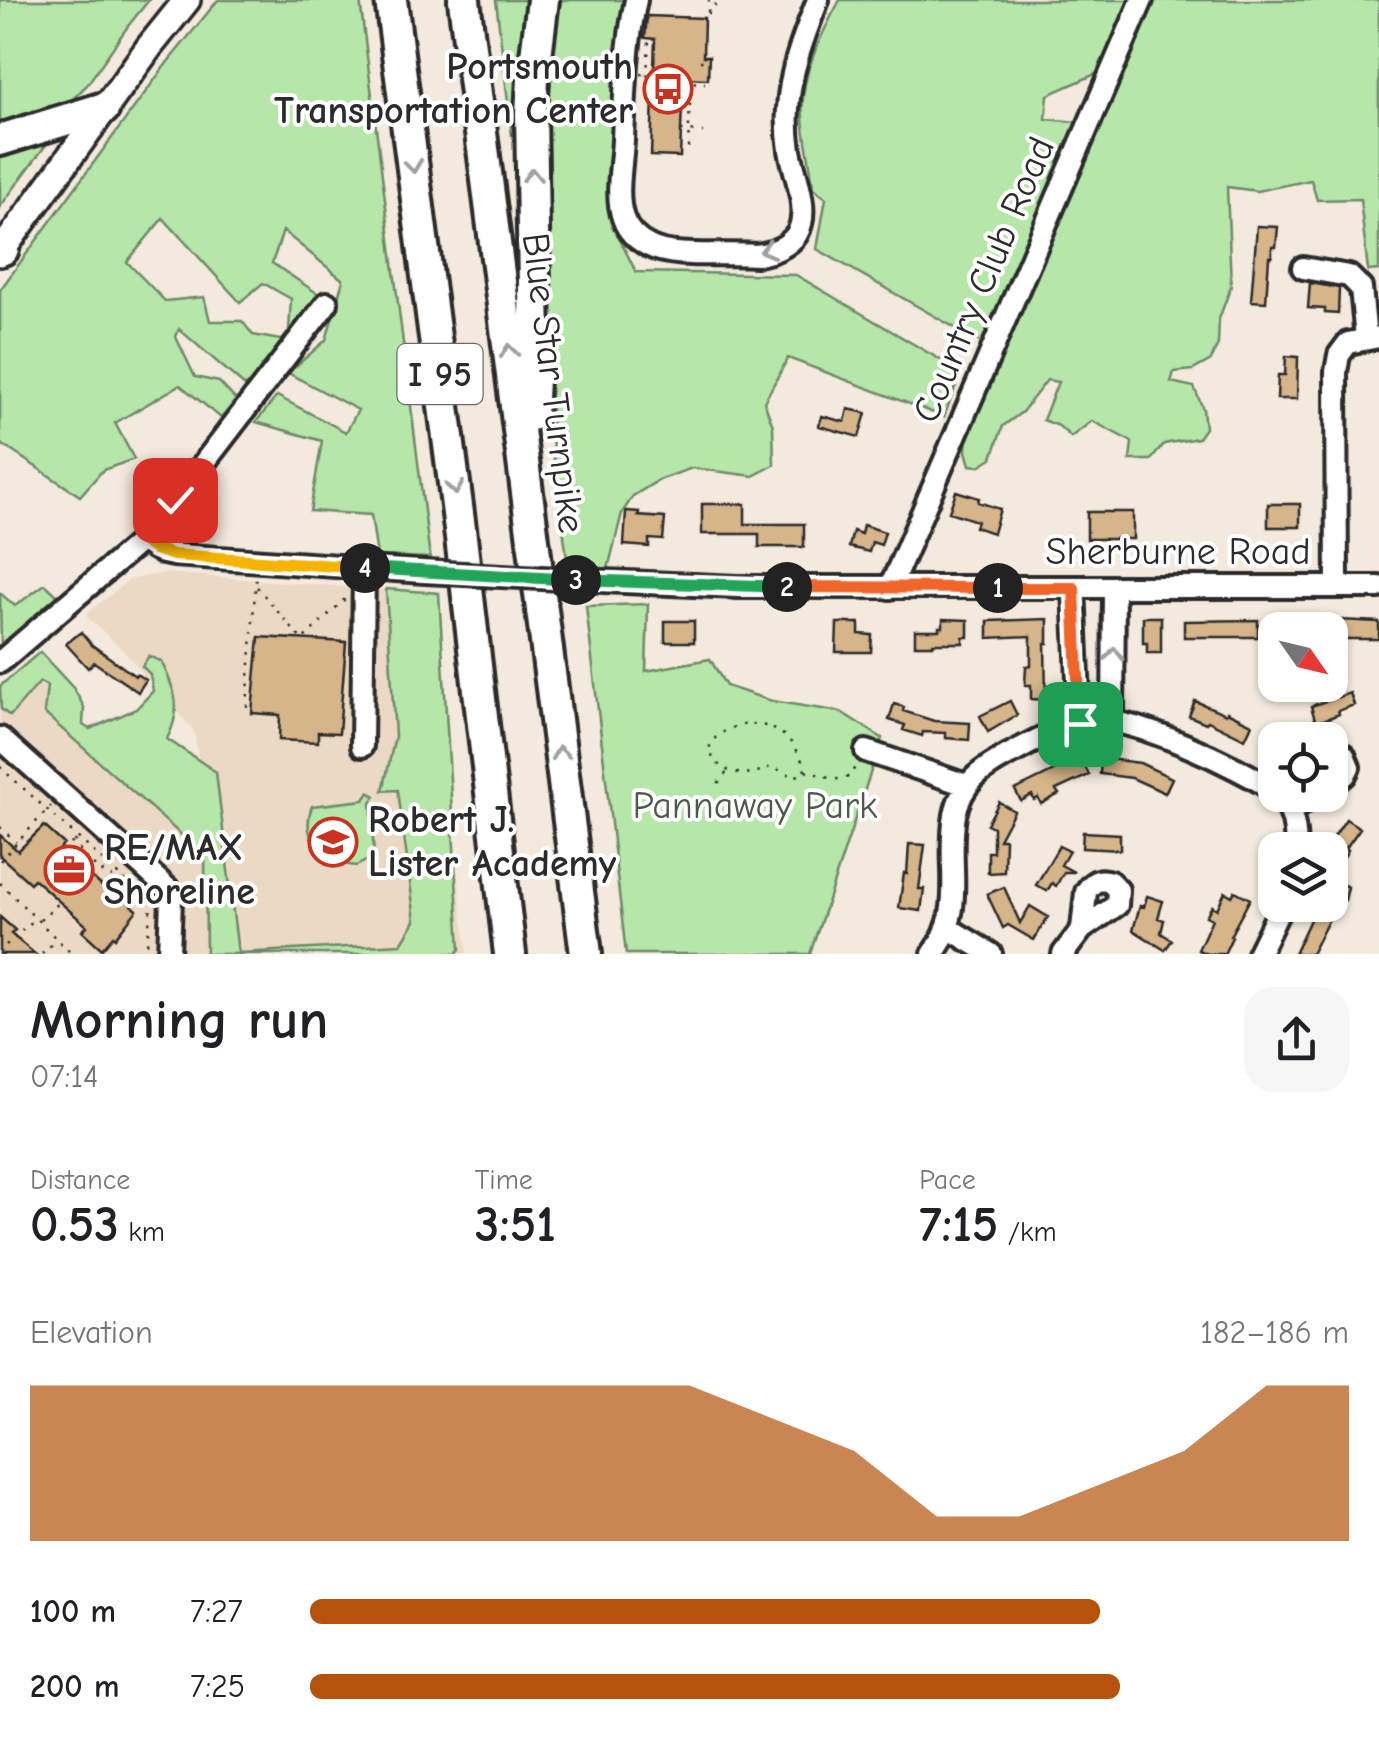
<!DOCTYPE html>
<meta charset="utf-8">
<style>
:root{--surface:#fff;--page:#f6f6f6;--text:#202124;--muted:#757577;--accent:#b45309}
body{margin:0;font-family:"Comic Neue",sans-serif;background:var(--page);color:var(--text);height:100vh;display:flex;flex-direction:column;font-size:38px;white-space:nowrap}
*{box-sizing:border-box;margin:0}
p{font-size:32px;color:var(--muted)}
.icon{flex:none;width:55px;height:55px;fill:none;stroke:currentColor;stroke-width:2;stroke-linecap:round;stroke-linejoin:round}
.map{position:relative;height:954px;overflow:hidden}
.panel{display:flex;flex-direction:column;background:var(--surface);flex:1}
.panel>*{flex:none}
.needle{width:65px;rotate:124deg}
.buttons{position:absolute;left:1258px;top:612px;display:grid;gap:20px}
.buttons a{display:grid;place-items:center;width:90px;height:90px;border-radius:20px;background:var(--surface);box-shadow:0 2px 8px #0004;font-size:50px}
.pin{position:absolute;display:grid;place-items:center;width:85px;height:85px;color:#fff;margin:-42px;border-radius:20px;box-shadow:0 5px 15px #0006}
.km{position:absolute;width:50px;height:50px;margin:-25px;border-radius:50%;background:#222;color:#fff;font-size:28px;line-height:50px;text-align:center}
.round{display:grid;place-items:center;flex:none;width:105px;height:105px;border-radius:30px;background:var(--page)}
.headline{display:flex;align-items:center;justify-content:space-between;height:170px;padding:0 30px}
h1{font-size:55px;font-weight:700;line-height:75px}
.metrics{display:grid;grid-template-columns:repeat(3,1fr);gap:15px;height:170px;padding:10px 30px}
.metrics div{display:grid;align-content:center}
.metrics b{font-size:50px;font-weight:700}
.metrics small{font-size:28px;font-weight:400}
.metrics p{font-size:28px}
.chart{height:280px;padding:20px 30px}
.chart p{display:flex;justify-content:space-between}
.chart svg{width:100%;height:180px;margin-top:10px;fill:var(--accent);opacity:.7}
ul{padding:0 30px;list-style:none;font-size:32px}
li{display:grid;grid-template-columns:160px 120px 1fr;align-items:center;height:75px}
li i{height:25px;border-radius:12px;background:var(--accent)}
.map>svg:first-child{display:block}
</style>
<div class="map">
<svg width="1379" height="954" viewBox="0 0 1379 954">
<rect width="100%" height="100%" fill="#f3e9dc"/>
<filter id="ink" filterUnits="userSpaceOnUse"><feTurbulence type="fractalNoise" baseFrequency=".01" numOctaves="2"/><feDisplacementMap in="SourceGraphic" scale="20" xChannelSelector="R" yChannelSelector="G"/><feConvolveMatrix kernelMatrix="1 2 1 2 8 2 1 2 1" color-interpolation-filters="sRGB"/></filter>
<g filter="url(#ink)">
<!-- built -->
<path fill="#ebd9c3" d="M 164,573 L 424,593 L 467,953 L 230,954 L 194,731 L 121,648 L 85,615 L 129,580 Z
M 40,682 L 48,686 L 44,713 L 206,856 L 206,954 L 0,954 L 0,705 L 1,709 Z"/>
<!-- green -->
<path fill="#b4e7a8" stroke="#70896a" stroke-width="2.5" d="M 0,0 L 149,0 L 128,26 L 87,85 L 65,107 L 0,133 Z
M 218,0 L 360,0 L 430,558 L 377,556 L 371,515 L 310,511 L 322,441 L 256,422 L 277,396 L 346,432 L 358,410 L 288,373 L 326,340 L 343,280 L 283,231 L 272,263 L 320,295 L 289,330 L 291,299 L 263,283 L 240,302 L 163,218 L 127,262 L 165,301 L 204,297 L 210,321 L 242,321 L 253,335 L 286,341 L 246,387 L 179,329 L 176,337 L 195,377 L 219,382 L 236,400 L 221,418 L 180,385 L 115,423 L 134,459 L 103,470 L 80,496 L 0,443 L 0,290 L 167,63 Z
M 496,0 L 533,0 L 522,105 L 512,136 Z
M 549,0 L 626,0 L 610,202 L 612,224 L 636,272 L 796,275 L 961,372 L 944,417 L 788,358 L 764,402 L 773,426 L 774,465 L 753,476 L 692,468 L 659,480 L 633,496 L 622,513 L 608,569 L 568,566 L 553,452 L 539,164 Z
M 840,0 L 1132,0 L 1100,72 L 1048,95 L 1046,119 L 1079,122 L 987,346 L 817,249 L 826,198 L 813,188 C 811,165 805,141 803,118 C 799,77 821,35 840,0 Z
M 1152,0 L 1379,0 L 1379,270 L 1368,271 L 1360,199 L 1317,200 L 1311,180 L 1257,191 L 1227,187 L 1231,286 L 1219,319 L 1218,344 L 1211,360 L 1193,370 L 1174,372 L 1171,382 L 1194,387 L 1203,409 L 1205,428 L 1198,438 L 1164,444 L 1151,460 L 1130,460 L 1132,442 L 1092,421 L 1071,437 L 1059,426 L 1043,420 L 1058,382 L 1047,380 L 1022,412 L 1003,426 L 992,458 L 979,466 L 970,465 L 966,451 L 967,430 Z
M 39,139 L 45,146 L 0,207 L 0,149 Z
M 45,584 L 59,597 L 1,647 L 0,593 L 15,606 Z
M 386,589 L 439,593 L 460,949 L 456,954 L 206,954 L 205,856 L 44,713 L 47,686 L 40,682 L 10,716 L 1,709 L 0,686 L 40,652 L 74,689 L 84,707 L 83,725 L 90,729 L 136,709 L 153,691 L 150,674 L 142,666 L 149,656 L 162,662 C 175,692 183,708 167,739 L 216,772 L 238,953 L 401,944 L 415,921 L 398,790 L 383,791 L 395,736 Z
M 648,604 L 646,671 L 710,659 L 726,686 L 772,701 L 841,712 L 882,738 L 810,954 L 626,954 L 586,606 Z
M 369,792 L 375,796 L 371,803 L 374,857 L 356,866 L 330,862 C 312,847 303,829 312,806 L 364,800 Z"/>
<!-- building -->
<path fill="#d7b58a" stroke="#2b2b2b" stroke-width="2.5" d="M 647,16 L 704,18 L 703,56 L 709,56 L 708,79 L 683,78 L 680,157 L 651,156 L 655,39 L 645,38 Z
M 1257,226 L 1278,227 L 1276,247 L 1272,247 L 1272,257 L 1269,257 L 1266,302 L 1251,301 Z
M 1310,283 L 1339,288 L 1338,314 L 1325,313 L 1325,309 L 1308,308 Z
M 1286,356 L 1298,357 L 1297,399 L 1277,399 L 1278,375 L 1285,375 Z
M 848,409 L 866,413 L 859,437 L 819,426 L 822,416 L 845,422 Z
M 956,491 L 979,498 L 978,502 L 1000,509 L 993,533 L 975,527 L 977,521 L 949,512 Z
M 702,504 L 745,504 L 745,524 L 804,524 L 804,547 L 759,547 L 759,534 L 702,534 Z
M 1268,504 L 1300,504 L 1300,527 L 1268,527 Z
M 626,511 L 639,512 L 638,516 L 665,518 L 663,540 L 649,539 L 649,547 L 624,545 Z
M 1087,512 L 1133,512 L 1133,539 L 1087,539 Z
M 863,525 L 885,532 L 881,545 L 872,542 L 869,552 L 849,547 L 853,531 L 861,534 Z
M 1143,617 L 1161,617 L 1161,653 L 1147,653 L 1147,643 L 1143,643 Z
M 943,619 L 968,620 L 968,637 L 963,637 L 963,643 L 933,643 L 933,645 L 915,645 L 915,630 L 939,630 L 939,627 L 943,627 Z
M 1048,619 L 1048,643 L 1045,643 L 1046,700 L 1031,699 L 1031,685 L 1025,685 L 1026,666 L 1031,666 L 1031,636 L 988,638 L 988,621 Z
M 1319,619 L 1379,622 L 1379,639 L 1330,639 L 1330,630 L 1319,630 Z
M 1258,620 L 1258,637 L 1184,637 L 1184,621 Z
M 665,621 L 694,621 L 694,642 L 665,642 Z
M 837,623 L 859,623 L 859,634 L 872,635 L 871,652 L 836,652 Z
M 81,632 L 92,645 L 135,676 L 136,674 L 146,680 L 138,692 L 94,662 L 88,668 L 66,644 Z
M 259,637 L 346,642 L 339,733 L 318,732 L 318,742 L 279,740 L 280,715 L 252,713 Z
M 1350,693 L 1354,705 L 1338,711 L 1339,714 L 1316,723 L 1311,706 Z
M 1010,701 L 1017,715 L 988,732 L 980,716 Z
M 1195,701 L 1226,714 L 1227,712 L 1252,724 L 1245,739 L 1208,721 L 1206,723 L 1189,716 Z
M 894,704 L 904,707 L 903,711 L 934,721 L 970,723 L 969,740 L 946,738 L 946,733 L 923,732 L 922,736 L 903,730 L 905,725 L 889,720 Z
M 1081,758 L 1089,775 L 1056,790 L 1059,794 L 1041,804 L 1038,798 L 1034,800 L 1032,795 L 1021,801 L 1015,790 Z
M 1101,758 L 1140,763 L 1172,778 L 1165,793 L 1132,778 L 1100,774 Z
M 999,802 L 1014,811 L 999,839 L 1005,839 L 1004,872 L 988,873 L 988,852 L 993,852 L 993,827 L 987,824 Z
M 1346,819 L 1360,828 L 1346,848 L 1348,850 L 1339,865 L 1342,867 L 1337,882 L 1348,887 L 1345,900 L 1330,897 L 1330,850 L 1336,841 L 1333,838 Z
M 44,826 L 64,844 L 60,849 L 113,896 L 117,892 L 137,910 L 115,938 L 113,936 L 102,949 L 82,931 L 87,926 L 34,879 L 30,883 L 0,856 L 0,835 L 18,851 Z
M 1083,832 L 1120,834 L 1120,850 L 1082,848 Z
M 909,844 L 925,845 L 919,889 L 924,889 L 921,911 L 899,908 L 904,873 L 907,874 Z
M 1059,846 L 1069,851 L 1061,865 L 1074,872 L 1064,872 L 1056,886 L 1052,883 L 1047,891 L 1036,885 Z
M 1004,887 L 1020,923 L 1030,906 L 1048,917 L 1034,940 L 1008,925 L 1003,928 L 987,894 Z
M 1235,891 L 1250,899 L 1230,936 L 1232,937 L 1224,954 L 1207,954 L 1198,950 L 1212,919 L 1206,916 L 1212,906 L 1217,909 L 1225,892 L 1232,896 Z
M 1147,896 L 1163,901 L 1158,918 L 1164,920 L 1161,933 L 1172,940 L 1165,950 L 1133,930 L 1140,906 L 1144,907 Z
M 1314,911 L 1329,919 L 1311,954 L 1294,954 Z
M 0,917 L 15,930 L 11,934 L 35,954 L 0,954 Z"/>
<g fill="none" stroke-linecap="round" stroke-linejoin="round">
<!-- minor casing -->
<g stroke="#2b2b2b" stroke-width="28">
<path id="minor" d="M 636,0 C 626,46 625,93 623,140 C 622,164 615,195 623,218 C 627,230 637,240 649,246 C 673,259 727,252 757,255 C 771,253 788,247 797,234 C 811,210 794,175 790,150 C 781,95 798,50 818,0
M 1303,268 L 1349,276 L 1361,288 L 1366,338
M 142,540 L 163,553 L 174,555 L 426,572
M 581,580 L 738,587 L 1379,587
M 1337,587 L 1336,372 L 1339,355 L 1348,343 L 1379,337
M 890,588 L 1142,0
M 1074,588 L 1080,723
M 0,662 L 142,540 L 157,524 L 327,303
M 1113,721 L 1114,587
M 0,738 L 168,889 L 171,899 L 169,954
M 362,746 L 364,568
M 866,751 L 966,785
M 1330,753 L 1336,752 L 1344,755 L 1349,767 L 1345,775 L 1330,785
M 1280,795 C 1293,812 1297,829 1295,850
M 1291,811 L 1315,795
M 948,928 L 991,954
M 933,954 C 967,908 946,866 955,815 C 961,783 982,769 1008,755 C 1035,741 1062,725 1092,721 C 1133,716 1239,767 1275,791
M 1063,954 L 1082,929 L 1117,905 L 1118,890 L 1110,882 C 1099,878 1092,882 1086,892 L 1082,929
M 1258,954 L 1282,905"/>
</g>
<!-- major casing -->
<g stroke="#2b2b2b" stroke-width="32">
<path id="major" d="M 0,253 L 150,46 L 187,0"/>
</g>
<!-- highway casing -->
<g stroke="#2b2b2b" stroke-width="38">
<path id="highway" d="M 391,0 L 460,529 L 510,954
M 464,0 L 586,954
M 0,140 L 104,108
M 0,247 L 3,249
M 531,415 L 535,345 L 531,113 L 533,80 L 543,0"/>
</g>
<!-- path -->
<path stroke="#2b2b2b" stroke-width="2.5" stroke-dasharray="2.5 8" stroke-linecap="butt" d="M 708,12 L 709,0
M 708,14 L 719,0
M 700,61 L 705,61
M635 82a8 8 0 1 1 16 0a8 8 0 1 1-16 0Z
M 647,76 L 649,39
M 683,82 L 705,83
M 681,131 L 703,132
M 688,148 L 691,78
M 257,587 L 302,640 L 346,598
M 247,707 L 256,576
M 0,767 L 151,904 L 146,954
M 805,771 C 795,724 743,708 710,743 C 708,767 735,778 757,772 C 766,770 763,767 772,768 C 779,769 788,774 795,777 L 805,771 L 841,780 L 850,776 L 855,767
M 718,783 L 728,771
M 0,827 L 16,842
M 74,840 C 85,861 99,873 121,880
M 56,859 L 73,842
M 0,861 L 51,806
M 0,883 L 72,954
M 103,901 L 122,879
M 40,920 L 60,902
M 6,945 L 35,919
M 42,954 L 55,941"/>
<!-- minor -->
<use href="#minor" stroke="#fff" stroke-width="20"/>
<!-- major -->
<use href="#major" stroke="#fff" stroke-width="25"/>
<!-- highway -->
<use href="#highway" stroke="#fff" stroke-width="30"/>
<!-- minor-bridge casing -->
<g stroke="#2b2b2b" stroke-width="28" stroke-linecap="butt">
<path id="minor-bridge" d="M 426,572 L 581,580"/>
</g>
<!-- minor-bridge -->
<use href="#minor-bridge" stroke="#fff" stroke-width="20"/>
</g>
<!-- one-way arrows -->
<defs><path id="oneway-chevron" d="M-2-3.5L2.5 0L-2 3.5" fill="none" stroke-width="1.6" stroke-linecap="round" stroke-linejoin="round" transform="scale(2.5)"/></defs>
<g stroke="#a0a0a0">
<use href="#oneway-chevron" transform="translate(413 166) rotate(83)"/>
<use href="#oneway-chevron" transform="translate(532 175) rotate(-91)"/>
<use href="#oneway-chevron" transform="translate(767 250) rotate(165)"/>
<use href="#oneway-chevron" transform="translate(509 351) rotate(-97)"/>
<use href="#oneway-chevron" transform="translate(455 488) rotate(82)"/>
<use href="#oneway-chevron" transform="translate(1114 654) rotate(-89)"/>
<use href="#oneway-chevron" transform="translate(560 753) rotate(-97)"/>
</g>
</g>
<g fill="none" stroke-linecap="round" stroke-linejoin="round" filter="url(#ink)">
<!-- split-1 casing -->
<g stroke="#fff" stroke-width="20">
<path id="split-1" d="M 998,588 L 1074,588 L 1080,724"/>
</g>
<!-- split-2 casing -->
<g stroke="#fff" stroke-width="20">
<path id="split-2" d="M 787,587 L 998,588"/>
</g>
<!-- split-3 casing -->
<g stroke="#fff" stroke-width="20">
<path id="split-3" d="M 576,580 L 787,587"/>
</g>
<!-- split-4 casing -->
<g stroke="#fff" stroke-width="20">
<path id="split-4" d="M 365,568 L 576,580"/>
</g>
<!-- split-5 casing -->
<g stroke="#fff" stroke-width="20">
<path id="split-5" d="M 155,549 L 174,555 L 365,568"/>
</g>
<!-- split-6 casing -->
<g stroke="#fff" stroke-width="20">
<path id="split-6" d="M 155,549 L 142,540 L 175,500"/>
</g>
<!-- split-1 -->
<use href="#split-1" stroke="#f0652b" stroke-width="12"/>
<!-- split-2 -->
<use href="#split-2" stroke="#f0652b" stroke-width="12"/>
<!-- split-3 -->
<use href="#split-3" stroke="#22a559" stroke-width="12"/>
<!-- split-4 -->
<use href="#split-4" stroke="#22a559" stroke-width="12"/>
<!-- split-5 -->
<use href="#split-5" stroke="#f5b400" stroke-width="12"/>
<!-- split-6 -->
<use href="#split-6" stroke="#f5b400" stroke-width="12"/>
</g>
<!-- icons -->
<defs>
<g id="bus-ring" transform="scale(2.5)"><circle r="9.5" fill="#fff" stroke="#c8321e" stroke-width="1.5"/><path d="M-5-6H5V4H4V6H2V4H-2V6H-4V4H-5ZM-3.5-4V0h7V-4ZM-3.5 1.2v1.5H-2V1.2ZM2 1.2v1.5H3.5V1.2Z" fill="#c8321e"/></g>
<g id="school-ring" transform="scale(2.5)"><circle r="9.5" fill="#fff" stroke="#c8321e" stroke-width="1.5"/><path d="M0-5L7-2L0 1L-7-2ZM-4 1L0 2.5L4 1V4Q0 6-4 4Z" fill="#c8321e"/></g>
<g id="office-ring" transform="scale(2.5)"><circle r="9.5" fill="#fff" stroke="#c8321e" stroke-width="1.5"/><path d="M-6-3h4V-5.5h4V-3h4V5H-6ZM-1-4.5V-3h2v-1.5ZM-6 0V1H6V0Z" fill="#c8321e"/></g>
</defs>
<g fill-rule="evenodd">
<use href="#bus-ring" x="668" y="89"/>
<use href="#school-ring" x="333" y="842"/>
<use href="#office-ring" x="69" y="870"/>
</g>
<g text-anchor="middle" dominant-baseline="central" stroke-width="8" stroke-linejoin="round" paint-order="stroke">
<!-- shield labels -->
<rect fill="#fff" stroke="#6b6b6b" stroke-width="2.5" x="397.5" y="344" width="85" height="60" rx="8"/>
<g font-size="35" font-weight="bold" fill="#2b2b2b">
<text x="440" y="374">I 95</text>
</g>
<!-- poi labels -->
<g font-size="38" font-weight="bold" fill="#2b2b2b" stroke="#fff" text-anchor="start">
<text x="633" y="67" text-anchor="end">Portsmouth<tspan x="633" dy="44">Transportation Center</tspan></text>
<text x="368" y="820">Robert J.<tspan x="368" dy="44">Lister Academy</tspan></text>
<text x="104" y="848">RE/MAX<tspan x="104" dy="44">Shoreline</tspan></text>
</g>
<!-- street labels -->
<g font-size="38" fill="#2b2b2b" stroke="#fff">
<text transform="translate(984 280) rotate(-67)">Country Club Road</text>
<text transform="translate(553 383) rotate(83)">Blue Star Turnpike</text>
<text x="1178" y="552">Sherburne Road</text>
</g>
<!-- park labels -->
<g font-size="38" fill="#4d5a4a" stroke="#fff">
<text x="755" y="806">Pannaway Park</text>
</g>
</g>
</svg>
<div class="buttons">
<a><svg class="needle" viewBox="-14 -14 28 28"><path d="M0-13l5 13h-10z" fill="#e53935"/><path d="M0 13l5-13h-10z" fill="#757577"/></svg></a>
<a><svg class="icon" aria-label="locate" viewBox="0 0 24 24"><circle cx="12" cy="12" r="6"/><path d="M12 2v4M12 18v4M2 12h4M18 12h4"/></svg></a>
<a><svg class="icon" aria-label="layers" viewBox="0 0 24 24"><path d="M12 4l9 5-9 5-9-5zM3 14l9 5 9-5"/></svg></a>
</div>
<div class="pin" style="left:1080px;top:724px;background:#1e9e55"><svg class="icon" aria-label="arrive" viewBox="0 0 24 24"><path d="M6 21V4h12l-3 4 3 4H6"/></svg></div>
<div class="pin" style="left:175px;top:500px;background:#d93025"><svg class="icon" aria-label="check" viewBox="0 0 24 24"><path d="M5 12l5 5 9-10"/></svg></div>
<b class="km" style="left:998px;top:588px">1</b>
<b class="km" style="left:787px;top:587px">2</b>
<b class="km" style="left:576px;top:580px">3</b>
<b class="km" style="left:365px;top:568px">4</b>
</div>
<section class="panel">
<div class="headline"><div><h1>Morning run</h1><p>07:14</p></div><a class="round"><svg class="icon" aria-label="share" viewBox="0 0 24 24"><path d="M12 15V3M7 8l5-5 5 5M5 13v7h14v-7"/></svg></a></div>
<div class="metrics">
<div><p>Distance</p><b>0.53<small> km</small></b></div>
<div><p>Time</p><b>3:51</b></div>
<div><p>Pace</p><b>7:15<small> /km</small></b></div>
</div>
<div class="chart"><p><span>Elevation</span>182–186 m</p>
<svg viewBox="0 0 160 44" preserveAspectRatio="none"><path d="M0 44V6L10 6L20 6L30 6L40 6L50 6L60 6L70 6L80 6L90 14L100 22L110 38L120 38L130 30L140 22L150 6L160 6V44z"/></svg>
</div>
<ul>
<li><b>100 m</b>7:27<i style="width:76%"></i></li>
<li><b>200 m</b>7:25<i style="width:78%"></i></li>
</ul>
</section>
